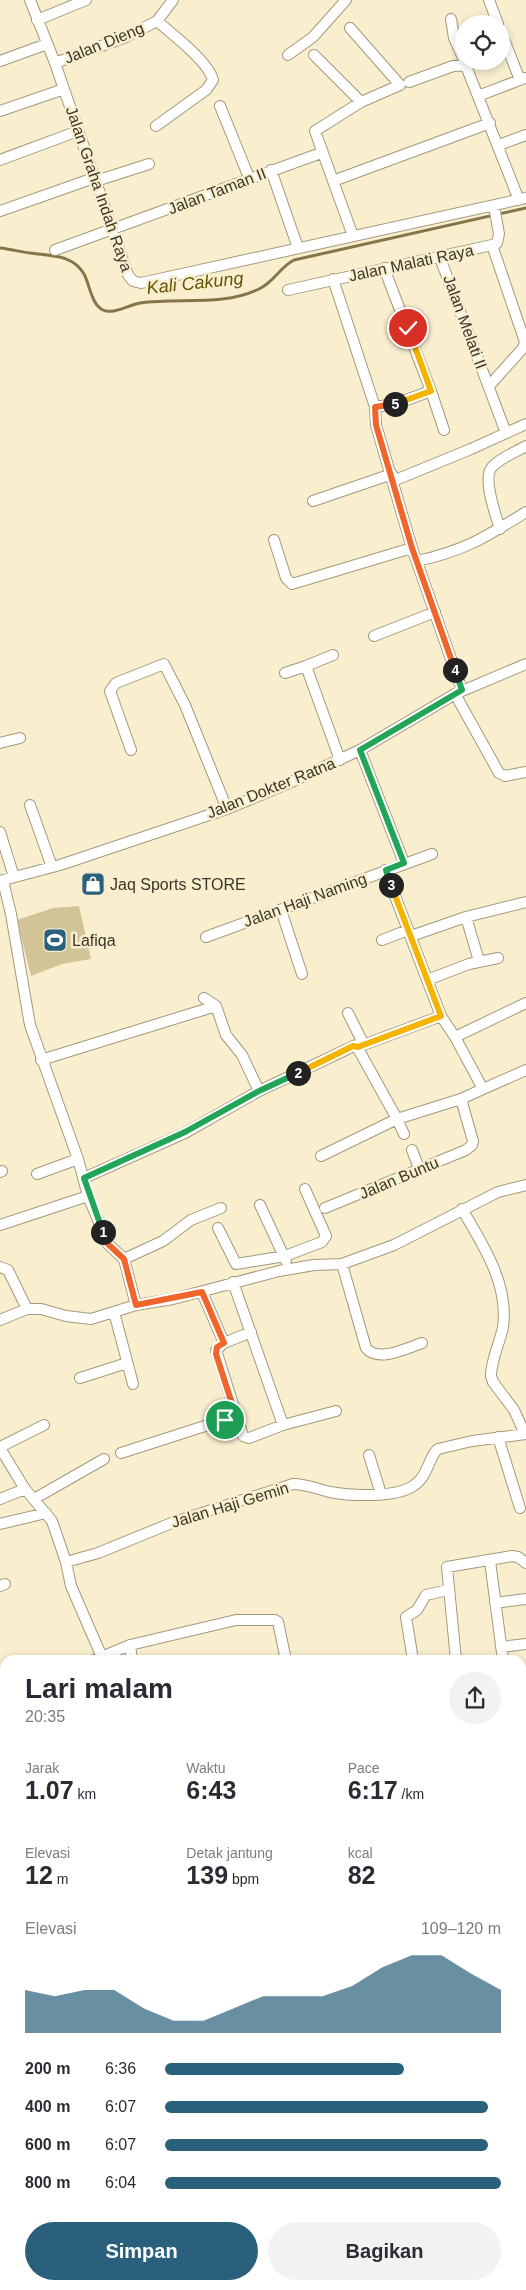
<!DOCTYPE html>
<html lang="id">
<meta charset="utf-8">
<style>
:root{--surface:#fff;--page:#f2f2f3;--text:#2b2b33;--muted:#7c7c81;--accent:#2a607b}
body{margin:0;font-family:Helvetica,sans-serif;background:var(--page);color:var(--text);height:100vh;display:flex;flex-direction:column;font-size:19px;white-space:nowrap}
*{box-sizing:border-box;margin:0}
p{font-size:16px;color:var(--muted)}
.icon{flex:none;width:28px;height:28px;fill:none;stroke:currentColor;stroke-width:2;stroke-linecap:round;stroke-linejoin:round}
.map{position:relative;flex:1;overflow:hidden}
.side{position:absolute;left:0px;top:1655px;width:526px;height:635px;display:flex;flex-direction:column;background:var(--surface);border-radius:15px 15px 0 0;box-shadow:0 2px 8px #0003}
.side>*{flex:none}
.tools{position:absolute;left:455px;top:15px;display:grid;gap:10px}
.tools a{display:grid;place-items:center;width:55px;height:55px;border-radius:50%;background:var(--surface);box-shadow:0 2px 8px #0003;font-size:25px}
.pin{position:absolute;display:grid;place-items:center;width:42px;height:42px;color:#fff;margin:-21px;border:2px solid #fff;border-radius:50%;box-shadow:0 1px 5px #0007}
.km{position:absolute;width:25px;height:25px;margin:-12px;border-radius:50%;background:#222;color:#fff;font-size:14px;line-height:25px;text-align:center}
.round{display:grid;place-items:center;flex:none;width:52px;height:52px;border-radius:26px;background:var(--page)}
.overview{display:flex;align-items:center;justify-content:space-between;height:85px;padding:0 25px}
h1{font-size:28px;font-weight:700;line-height:38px}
.metrics{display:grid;grid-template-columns:repeat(3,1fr);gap:8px;height:85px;padding:5px 25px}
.metrics div{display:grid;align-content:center}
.metrics b{font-size:25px;font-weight:700}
.metrics small{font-size:14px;font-weight:400}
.metrics p{font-size:14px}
.chart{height:140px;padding:10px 25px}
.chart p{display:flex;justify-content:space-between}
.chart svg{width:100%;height:90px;margin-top:5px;fill:var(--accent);opacity:.7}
.action{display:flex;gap:10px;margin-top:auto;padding:10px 25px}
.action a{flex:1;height:58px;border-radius:30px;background:var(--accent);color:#fff;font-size:20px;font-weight:700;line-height:58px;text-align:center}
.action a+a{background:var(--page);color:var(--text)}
ul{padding:0 25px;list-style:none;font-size:16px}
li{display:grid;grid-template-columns:80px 60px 1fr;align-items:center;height:38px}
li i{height:12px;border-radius:6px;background:var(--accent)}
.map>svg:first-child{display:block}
</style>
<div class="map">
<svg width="526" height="2290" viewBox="0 0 526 2290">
<rect width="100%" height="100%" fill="#f9efcf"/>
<!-- green -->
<path fill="#d2c496" d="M 79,906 L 91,959 L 62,964 L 31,976 L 17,920 L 53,908 Z"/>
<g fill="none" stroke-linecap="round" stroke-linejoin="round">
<!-- stream -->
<path stroke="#857649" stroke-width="3" d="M 0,248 C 11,249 20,252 30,253 C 50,256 72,254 84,274 C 90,285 91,304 103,310 C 113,315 129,305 140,303 C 179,297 222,307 259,289 C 274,282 280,267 294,260 L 526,208"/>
<!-- minor casing -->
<g stroke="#a3997b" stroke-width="12">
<path id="minor" d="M 30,0 L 55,63 L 128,275 L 133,281 L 141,283 L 526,198
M 489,0 L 498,24
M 451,19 L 454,38 L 464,60
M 37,20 L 86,0
M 350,28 L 400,85 L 361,102 L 315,131 L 353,236
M 501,32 L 520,80
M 288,55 L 313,37 L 346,0
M 314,55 L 361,102
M 0,61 L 47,44
M 464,61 L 519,200
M 55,63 L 126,37 L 157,21 L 173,0
M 409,82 L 453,66 L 466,65
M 478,96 L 525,78
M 220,106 L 250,180
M 0,111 L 64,89
M 156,126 L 206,90 L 213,80 C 208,61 172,34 157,21
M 499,145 L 526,135
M 0,160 L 78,131
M 271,170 L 298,248
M 96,181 L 149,164
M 333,181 L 490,123
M 0,211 L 94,178
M 55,250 L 321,153
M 440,258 L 506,433
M 333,279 L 375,407 L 376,425 L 412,548 L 462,690
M 288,290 L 492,245 L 497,243 L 499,234 L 494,206
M 489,386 L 523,348 L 525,342 L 492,245
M 431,391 L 444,430
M 375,407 L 395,404 L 431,391 L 384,268
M 393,481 L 471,449 L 526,424
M 313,501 L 392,474
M 500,529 C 496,516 482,478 492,467 C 500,458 516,452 526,446
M 274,540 L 286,578 L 292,584 L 412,548
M 417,561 C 464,551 486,537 526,512
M 374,636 L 435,612
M 333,655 L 306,666 L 340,760
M 285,673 L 306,666
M 455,694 L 499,773 L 505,776 L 526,772
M 0,743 L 20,738
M 131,750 L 110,691 L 116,683 L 164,664 L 185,705 L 227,809
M 360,750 L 404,863
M 30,805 L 52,867
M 0,832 L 14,877
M 385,870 L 441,1016 L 455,1037 L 483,1089 L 461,1099 L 397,1119 L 404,1134
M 0,881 L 60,865 L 227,809 L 287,784 L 360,750 L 455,694 L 526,664
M 3,881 L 11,914 L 30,1025 L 78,1159 L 88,1196 L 108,1244 L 124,1259 L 136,1305
M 281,910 L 302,974
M 466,917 L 479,961
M 411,936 L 466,917 L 526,902
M 206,937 L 432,854
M 382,940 L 408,930
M 427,980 L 469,964 L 498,958
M 204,998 L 216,1006 L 226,1035 L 242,1055 L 259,1091
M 348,1013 L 364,1045
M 455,1037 L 526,1003
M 358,1047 L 441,1016
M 41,1060 L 216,1006
M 483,1089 L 526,1070
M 412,1150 L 419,1168
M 0,1172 L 2,1171
M 37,1174 L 78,1159
M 84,1178 L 185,1133 L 259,1091 L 356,1045 L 397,1119 L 321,1156
M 260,1205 L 286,1261
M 325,1208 L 466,1150 L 472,1145 L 473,1141 L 461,1099
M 462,1209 C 483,1245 509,1284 503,1327 C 500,1343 491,1359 491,1376 L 493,1382 L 514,1410 L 525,1434
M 0,1225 L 88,1196
M 218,1228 L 236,1264 L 285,1256 L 322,1242 L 326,1236 L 305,1189
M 124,1259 L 163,1241 L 191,1220 L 221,1208
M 342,1264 L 366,1348 C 378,1363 407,1348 422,1343
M 0,1267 L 8,1270 L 27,1309
M 233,1282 L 283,1425
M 202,1292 L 224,1343
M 114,1312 L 133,1384
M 0,1320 L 27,1309 L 41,1309 L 66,1316 L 91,1319 L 136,1305 L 173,1299 L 279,1271 L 314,1265 L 342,1264 L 394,1245 L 498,1192 L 526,1185
M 251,1332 L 224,1343 L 216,1350 L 243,1436 L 249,1438 L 283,1425 L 336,1411
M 80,1378 L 127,1363
M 498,1437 L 520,1508
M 0,1447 L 44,1425
M 0,1448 L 25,1489 L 52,1521 L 66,1562 L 71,1586 L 101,1655
M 121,1453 L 236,1416
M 369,1455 L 381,1494
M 0,1499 L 25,1489
M 34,1499 L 104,1459
M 0,1524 L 46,1513
M 490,1561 L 503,1660
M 66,1562 L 98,1553 L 174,1522 L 293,1484 C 306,1484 317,1489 330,1492 C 351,1496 395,1498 413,1486 C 429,1476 428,1457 438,1449 L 472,1441 L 526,1434
M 0,1586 L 5,1584
M 495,1603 L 526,1599
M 130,1645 L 132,1660
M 501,1647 L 526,1644
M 94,1660 L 130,1645 L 236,1620 L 275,1620 L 278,1622 L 286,1660
M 413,1660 L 406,1617 L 417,1610 L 426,1595 L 448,1590
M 456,1660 L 447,1567 L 512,1556 L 518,1557 L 526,1563
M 521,1690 L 526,1689
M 0,1691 L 5,1690
M 521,1802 L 526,1802
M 521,1848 L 526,1850
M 0,1901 L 5,1898
M 521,1932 L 526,1933
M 0,1950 L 5,1949
M 521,1988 L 526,1989
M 0,1991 L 5,1991
M 0,2097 L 5,2096
M 0,2138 L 5,2138
M 521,2165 L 526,2156
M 0,2177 L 5,2177
M 521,2206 L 526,2221
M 0,2264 L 5,2263
M 330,2285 L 332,2290
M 63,2290 L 68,2289 L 66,2285
M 116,2290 L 117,2285
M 191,2290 L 207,2285
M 520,2290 L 526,2286"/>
</g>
<!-- minor -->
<use href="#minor" stroke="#fff" stroke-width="10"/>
</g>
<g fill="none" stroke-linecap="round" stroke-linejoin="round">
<!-- split-1 casing -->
<g stroke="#fff" stroke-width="10">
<path id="split-1" d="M 103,1232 L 108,1244 L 124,1259 L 136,1305 L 202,1292 L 224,1343 L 217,1347 L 216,1354 L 236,1416 L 225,1420"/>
</g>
<!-- split-2 casing -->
<g stroke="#fff" stroke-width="10">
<path id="split-2" d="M 103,1232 L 84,1178 L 185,1132 L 259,1091 L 298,1073"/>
</g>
<!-- split-3 casing -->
<g stroke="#fff" stroke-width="10">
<path id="split-3" d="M 298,1073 L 353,1046 L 358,1047 L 441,1016 L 391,885"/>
</g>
<!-- split-4 casing -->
<g stroke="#fff" stroke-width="10">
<path id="split-4" d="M 391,885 L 386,870 L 404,863 L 360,750 L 462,690 L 455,670"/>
</g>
<!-- split-5 casing -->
<g stroke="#fff" stroke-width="10">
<path id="split-5" d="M 395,404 L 375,407 L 376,425 L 412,548 L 455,670"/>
</g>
<!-- split-6 casing -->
<g stroke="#fff" stroke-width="10">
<path id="split-6" d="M 395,404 L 431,391 L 408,328"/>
</g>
<!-- split-1 -->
<use href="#split-1" stroke="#f0652b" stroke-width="6"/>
<!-- split-2 -->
<use href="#split-2" stroke="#22a559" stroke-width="6"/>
<!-- split-3 -->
<use href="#split-3" stroke="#f5b400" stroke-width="6"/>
<!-- split-4 -->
<use href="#split-4" stroke="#22a559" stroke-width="6"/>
<!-- split-5 -->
<use href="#split-5" stroke="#f0652b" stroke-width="6"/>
<!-- split-6 -->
<use href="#split-6" stroke="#f5b400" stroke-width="6"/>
</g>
<!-- icons -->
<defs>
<g id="shop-square" transform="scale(1.25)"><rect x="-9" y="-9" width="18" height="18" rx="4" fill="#2a607b" stroke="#f9efcf"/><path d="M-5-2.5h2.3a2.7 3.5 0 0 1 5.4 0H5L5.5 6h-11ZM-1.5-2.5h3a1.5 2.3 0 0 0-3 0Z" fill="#fff"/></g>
<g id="stadium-square" transform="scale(1.25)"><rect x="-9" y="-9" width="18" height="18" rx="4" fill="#2a607b" stroke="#f9efcf"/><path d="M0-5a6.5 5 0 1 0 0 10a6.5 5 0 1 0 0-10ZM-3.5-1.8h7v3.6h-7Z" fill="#fff"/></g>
</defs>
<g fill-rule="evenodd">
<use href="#shop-square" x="93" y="884"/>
<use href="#stadium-square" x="55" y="940"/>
</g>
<g text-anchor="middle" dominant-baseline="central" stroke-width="5" stroke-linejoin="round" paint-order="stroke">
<!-- street labels -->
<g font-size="16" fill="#3a362a" stroke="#f9efcf">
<text transform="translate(104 43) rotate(-22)">Jalan Dieng</text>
<text transform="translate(99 189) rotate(71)">Jalan Graha Indah Raya</text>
<text transform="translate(217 191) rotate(-21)">Jalan Taman II</text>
<text transform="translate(411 263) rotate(-12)">Jalan Malati Raya</text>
<text transform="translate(465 322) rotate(70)">Jalan Melati II</text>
<text transform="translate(271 788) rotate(-22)">Jalan Dokter Ratna</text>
<text transform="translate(305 900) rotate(-20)">Jalan Haji Naming</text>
<text transform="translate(399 1178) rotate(-23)">Jalan Buntu</text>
<text transform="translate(230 1505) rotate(-17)">Jalan Haji Gemin</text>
</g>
<!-- poi labels -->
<g font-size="16" fill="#3a362a" stroke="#f9efcf" text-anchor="start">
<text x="110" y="884">Jaq Sports STORE</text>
<text x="72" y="940">Lafiqa</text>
</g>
<!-- water labels -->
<g font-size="18" font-style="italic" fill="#675304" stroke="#f9efcf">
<text transform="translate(195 283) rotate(-6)">Kali Cakung</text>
</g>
</g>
</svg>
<div class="tools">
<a><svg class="icon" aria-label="locate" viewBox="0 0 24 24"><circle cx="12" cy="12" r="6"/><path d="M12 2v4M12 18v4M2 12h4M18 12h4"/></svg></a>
</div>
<div class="pin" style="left:225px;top:1420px;background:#1e9e55"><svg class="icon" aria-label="arrive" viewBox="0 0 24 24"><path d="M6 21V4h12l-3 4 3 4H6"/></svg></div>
<div class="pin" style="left:408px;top:328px;background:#d93025"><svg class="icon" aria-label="check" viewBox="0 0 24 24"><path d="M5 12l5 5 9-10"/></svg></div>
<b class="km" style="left:103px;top:1232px">1</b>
<b class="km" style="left:298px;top:1073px">2</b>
<b class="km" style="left:391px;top:885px">3</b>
<b class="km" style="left:455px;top:670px">4</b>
<b class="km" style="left:395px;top:404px">5</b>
<section class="side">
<div class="overview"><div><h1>Lari malam</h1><p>20:35</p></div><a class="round"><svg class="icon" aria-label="share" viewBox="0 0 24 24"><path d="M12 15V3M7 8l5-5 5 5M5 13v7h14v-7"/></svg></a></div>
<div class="metrics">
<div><p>Jarak</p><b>1.07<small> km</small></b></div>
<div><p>Waktu</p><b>6:43</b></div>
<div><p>Pace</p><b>6:17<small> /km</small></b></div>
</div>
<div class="metrics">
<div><p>Elevasi</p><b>12<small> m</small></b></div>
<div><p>Detak jantung</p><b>139<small> bpm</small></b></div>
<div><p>kcal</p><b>82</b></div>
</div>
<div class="chart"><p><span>Elevasi</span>109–120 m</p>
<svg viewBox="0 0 160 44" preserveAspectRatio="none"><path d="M0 44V23L10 26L20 23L30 23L40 32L50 38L60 38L70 32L80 26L90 26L100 26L110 21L120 12L130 6L140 6L150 15L160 23V44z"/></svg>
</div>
<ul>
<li><b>200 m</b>6:36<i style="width:71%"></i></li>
<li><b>400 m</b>6:07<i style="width:96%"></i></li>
<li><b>600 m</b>6:07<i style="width:96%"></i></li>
<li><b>800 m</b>6:04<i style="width:100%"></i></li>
</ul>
<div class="action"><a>Simpan</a><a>Bagikan</a></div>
</section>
</div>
